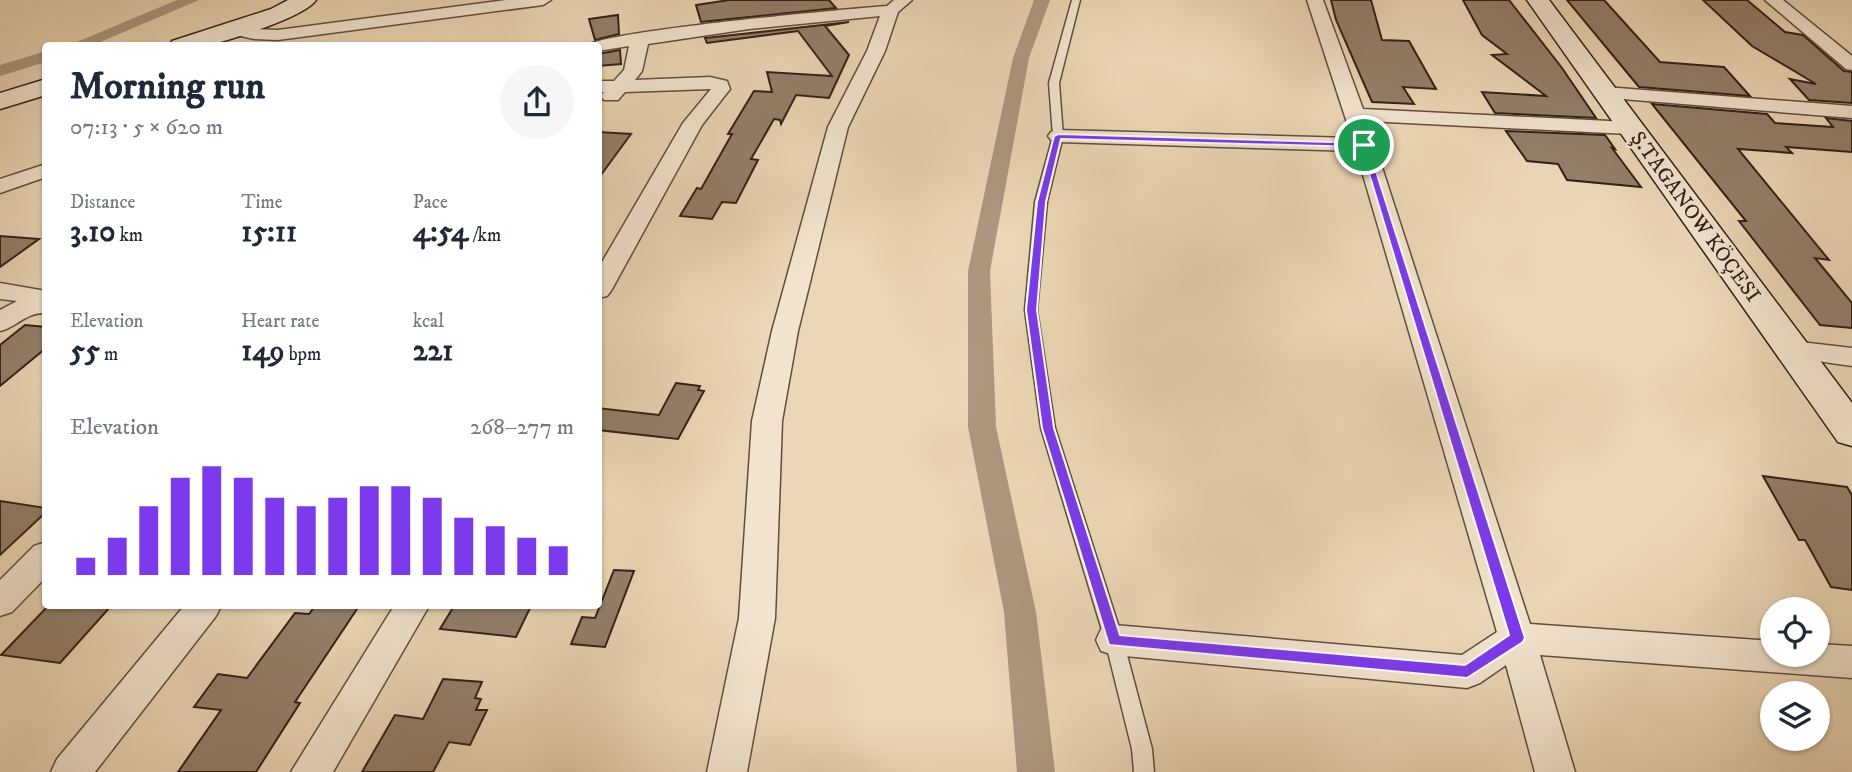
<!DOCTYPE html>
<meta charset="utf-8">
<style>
:root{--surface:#fff;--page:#f6f6f7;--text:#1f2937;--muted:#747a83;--accent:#7c3aed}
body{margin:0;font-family:"IM FELL DW Pica",serif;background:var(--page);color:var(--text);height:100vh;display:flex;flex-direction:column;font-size:26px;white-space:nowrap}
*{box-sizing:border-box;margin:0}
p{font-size:23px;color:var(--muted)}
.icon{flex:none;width:38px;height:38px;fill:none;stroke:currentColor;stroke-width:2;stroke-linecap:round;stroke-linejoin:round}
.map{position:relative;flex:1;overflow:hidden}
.drawer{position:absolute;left:42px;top:42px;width:560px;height:567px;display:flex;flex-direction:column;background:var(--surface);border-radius:7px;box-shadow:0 2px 5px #0004}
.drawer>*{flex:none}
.fabs{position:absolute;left:1760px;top:597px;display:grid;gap:14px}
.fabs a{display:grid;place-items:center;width:70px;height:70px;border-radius:50%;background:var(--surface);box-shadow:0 2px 5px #0004;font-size:35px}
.pin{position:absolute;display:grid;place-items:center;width:60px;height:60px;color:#fff;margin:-30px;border:4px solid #fff;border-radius:50%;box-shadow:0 2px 7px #0007}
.round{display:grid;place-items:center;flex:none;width:74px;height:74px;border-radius:37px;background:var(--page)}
.head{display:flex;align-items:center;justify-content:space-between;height:119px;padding:0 28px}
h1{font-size:38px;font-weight:700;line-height:52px}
.figures{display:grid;grid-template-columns:repeat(3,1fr);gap:10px;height:119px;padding:7px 28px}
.figures div{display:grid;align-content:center}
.figures b{font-size:30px;font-weight:700}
.figures small{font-size:19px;font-weight:400}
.figures p{font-size:19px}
.chart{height:196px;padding:14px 28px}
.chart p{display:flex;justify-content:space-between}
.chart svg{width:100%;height:126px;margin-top:7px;stroke:var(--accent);stroke-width:6}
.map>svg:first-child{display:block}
</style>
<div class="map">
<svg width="1852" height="772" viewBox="0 0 1852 772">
<rect width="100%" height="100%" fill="#ebd6b5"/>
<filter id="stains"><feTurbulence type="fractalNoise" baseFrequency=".00286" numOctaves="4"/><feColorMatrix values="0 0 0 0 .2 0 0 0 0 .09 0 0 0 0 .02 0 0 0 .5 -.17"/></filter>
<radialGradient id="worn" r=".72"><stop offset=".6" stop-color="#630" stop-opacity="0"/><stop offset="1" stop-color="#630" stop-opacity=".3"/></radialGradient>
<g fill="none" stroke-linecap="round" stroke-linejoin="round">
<!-- canal -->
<path fill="#ac9880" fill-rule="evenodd" d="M 177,0 L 199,0 L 91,46 L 67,46 Z
M 1034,0 L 1050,0 L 1029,58 L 990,271 L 996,427 L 1036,612 L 1055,772 L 1017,772 L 1004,612 L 968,427 L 968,271 L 1013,58 Z
M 46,51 L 46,62 L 0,76 L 0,65 Z"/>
</g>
<!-- building -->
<path fill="#927f6a" stroke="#322018" stroke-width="2" d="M 729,0 L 829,0 L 836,8 L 701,22 L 696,5 Z
M 1331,0 L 1371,0 L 1382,40 L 1409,41 L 1436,89 L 1403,87 L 1414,104 L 1372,102 L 1336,20 Z
M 1463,0 L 1509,0 L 1562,68 L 1596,118 L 1495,113 L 1482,92 L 1546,96 L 1492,55 L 1507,54 L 1482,35 Z
M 1567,0 L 1604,0 L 1660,62 L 1724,67 L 1750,96 L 1639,87 Z
M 1703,0 L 1747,0 L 1785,32 L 1803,35 L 1844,71 L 1852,72 L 1852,103 L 1809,100 L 1790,79 L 1816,84 L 1752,46 Z
M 618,15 L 619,34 L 595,40 L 589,19 Z
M 849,22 L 825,26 L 849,55 L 829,98 L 796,95 L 781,124 L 780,120 L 774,119 L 751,159 L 758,160 L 736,203 L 722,202 L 712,219 L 680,216 L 697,188 L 701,189 L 732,134 L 728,134 L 754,91 L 772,92 L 767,72 L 832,76 L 798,31 L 707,43 L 705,38 Z
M 620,50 L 621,64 L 598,66 L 598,54 Z
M 1652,104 L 1767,114 L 1775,123 L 1833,127 L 1826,118 L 1852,121 L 1852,152 L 1786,147 L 1792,153 L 1738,149 L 1829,260 L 1815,258 L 1852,303 L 1852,328 L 1820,325 L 1739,221 L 1746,221 Z
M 1506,131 L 1605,135 L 1615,149 L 1612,148 L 1641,187 L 1567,180 L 1558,164 L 1527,161 Z
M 598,132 L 631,134 L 598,179 Z
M 0,236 L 39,239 L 0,267 Z
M 25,325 L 46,327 L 46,348 L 0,386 L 0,345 Z
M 676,383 L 700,386 L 698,390 L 704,391 L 678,439 L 598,430 L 598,408 L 659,415 Z
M 1763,476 L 1847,487 L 1852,495 L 1852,590 L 1831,587 L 1805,540 L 1799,540 Z
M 0,501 L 46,508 L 46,512 L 0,555 Z
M 614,570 L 634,571 L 605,647 L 571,644 L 582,617 L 595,618 Z
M 48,606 L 111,606 L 60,663 L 1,655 Z
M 315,606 L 359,606 L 295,702 L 300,703 L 256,772 L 178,772 L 221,710 L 194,707 L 218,674 L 247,678 L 295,613 L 309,614 Z
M 454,606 L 531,606 L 516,637 L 440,629 Z
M 443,679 L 482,682 L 475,698 L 481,699 L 476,710 L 487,710 L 470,745 L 449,742 L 433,772 L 362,772 L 395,715 L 423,719 Z"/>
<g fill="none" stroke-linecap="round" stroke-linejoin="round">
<!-- lane casing -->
<g stroke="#604e3f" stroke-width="3">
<path id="lane" d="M 1072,0 L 1080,0 L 1059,83 L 1063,136 L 1047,202 L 1037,310 L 1055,428 L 1123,640 L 1152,749 L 1154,772 L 1134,772 L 1132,749 L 1105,640 L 1041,428 L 1025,310 L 1035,202 L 1053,136 L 1049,83 Z"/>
</g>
<!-- street casing -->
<g stroke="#604e3f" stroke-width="3">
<path id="street" d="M 506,0 L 551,0 L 543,5 L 278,40 L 254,39 L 227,33 L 224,29 L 233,24 L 254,29 L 278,30 Z
M 894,0 L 912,0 L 898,12 L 885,51 L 848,127 L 798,331 L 782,421 L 775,618 L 747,772 L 707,772 L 739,618 L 752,421 L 772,331 L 828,127 L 867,51 L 880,16 L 749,29 L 648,44 L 642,71 L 635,80 L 710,77 L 727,81 L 730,89 L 702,125 L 611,291 L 607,296 L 598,298 L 598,269 L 683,123 L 711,89 L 625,92 L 618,100 L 604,100 L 601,96 L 604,92 L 598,93 L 598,81 L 614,81 L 624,70 L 629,46 L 598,51 L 598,46 L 587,46 C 601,31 848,9 887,6 Z
M 1307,0 L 1323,0 L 1363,109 L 1629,122 L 1636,124 L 1639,128 L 1636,132 L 1629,134 L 1367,121 L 1530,624 L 1773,641 L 1773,654 L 1818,654 L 1818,644 L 1852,646 L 1852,678 L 1540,655 L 1575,772 L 1535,772 L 1506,665 L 1480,683 L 1467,688 L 1114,655 L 1101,651 L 1096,640 L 1101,629 L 1114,625 L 1462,655 L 1497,632 L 1356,151 L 1058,142 L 1051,140 L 1048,136 L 1051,132 L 1058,130 L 1352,138 Z
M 1765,0 L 1783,0 L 1852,56 L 1852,70 L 1846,69 Z
M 1605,87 L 1852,106 L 1852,118 L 1598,97 L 1595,93 L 1598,89 Z
M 46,164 L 46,177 L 0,193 L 0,179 Z
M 0,283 L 46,291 L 46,313 C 26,312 17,327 0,331 L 0,310 L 17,301 L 0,299 Z
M 1792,341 L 1852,348 L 1852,366 L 1782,356 L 1779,350 L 1782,344 Z
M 46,542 L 46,577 L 12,612 L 0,616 L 0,580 L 34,546 Z
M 184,606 L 221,606 L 216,616 L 95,772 L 51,772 L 57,759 Z
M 394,606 L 429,606 L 333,772 L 291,772 Z"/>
</g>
<!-- secondary casing -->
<g stroke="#322018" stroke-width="3">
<path id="secondary" d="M 288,0 L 316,0 C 305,17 230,40 208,45 C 196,48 182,46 169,46 L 172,41 L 271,9 Z
M 1527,0 L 1549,0 L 1852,403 L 1852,446 L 1838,442 Z
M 46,79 L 46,95 L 0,109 L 0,93 Z"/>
</g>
<!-- lane -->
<use href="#lane" fill="#f2e4cf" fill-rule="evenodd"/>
<!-- street -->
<use href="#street" fill="#f2e4cf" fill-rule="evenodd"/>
<!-- secondary -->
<use href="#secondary" fill="#f2e4cf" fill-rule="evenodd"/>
</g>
<!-- route -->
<path fill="#7c3aed" stroke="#fff" stroke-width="2" fill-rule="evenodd" d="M 1058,134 L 1367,143 L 1525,638 L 1523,642 L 1467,678 L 1109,645 L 1042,428 L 1026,310 L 1037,202 L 1054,136 ZM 1061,139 L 1361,147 L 1509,635 L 1465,665 L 1120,635 L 1054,428 L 1037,310 L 1046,202 Z"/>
<g text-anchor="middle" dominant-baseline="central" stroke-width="5" stroke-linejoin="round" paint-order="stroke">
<!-- street labels -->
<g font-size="21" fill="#322018" stroke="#f2e4cf">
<text transform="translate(1695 217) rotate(54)">Ş.TAGANOW KÖÇESI</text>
</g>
</g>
<rect width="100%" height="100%" filter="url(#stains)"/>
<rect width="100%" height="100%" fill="url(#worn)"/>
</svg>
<div class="fabs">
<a><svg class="icon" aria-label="locate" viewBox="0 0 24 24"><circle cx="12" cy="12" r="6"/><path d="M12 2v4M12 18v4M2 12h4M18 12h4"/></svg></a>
<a><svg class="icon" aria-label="layers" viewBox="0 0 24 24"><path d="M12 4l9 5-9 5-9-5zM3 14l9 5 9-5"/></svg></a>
</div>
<div class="pin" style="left:1364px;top:145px;background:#1e9e55"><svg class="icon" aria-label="arrive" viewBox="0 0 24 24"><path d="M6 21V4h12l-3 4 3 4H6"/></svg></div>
<section class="drawer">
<div class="head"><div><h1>Morning run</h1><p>07:13 · 5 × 620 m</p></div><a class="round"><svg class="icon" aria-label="share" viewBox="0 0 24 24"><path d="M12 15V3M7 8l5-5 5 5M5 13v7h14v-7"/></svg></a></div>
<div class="figures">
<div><p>Distance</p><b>3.10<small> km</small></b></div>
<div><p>Time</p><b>15:11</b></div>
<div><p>Pace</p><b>4:54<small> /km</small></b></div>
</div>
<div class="figures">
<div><p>Elevation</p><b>55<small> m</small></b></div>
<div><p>Heart rate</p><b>149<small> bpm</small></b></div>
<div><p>kcal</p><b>221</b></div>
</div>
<div class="chart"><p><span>Elevation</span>268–277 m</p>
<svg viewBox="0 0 160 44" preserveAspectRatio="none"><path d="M5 44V38M15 44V31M25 44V20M35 44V10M45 44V6M55 44V10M65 44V17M75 44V20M85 44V17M95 44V13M105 44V13M115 44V17M125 44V24M135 44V27M145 44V31M155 44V34"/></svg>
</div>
</section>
</div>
